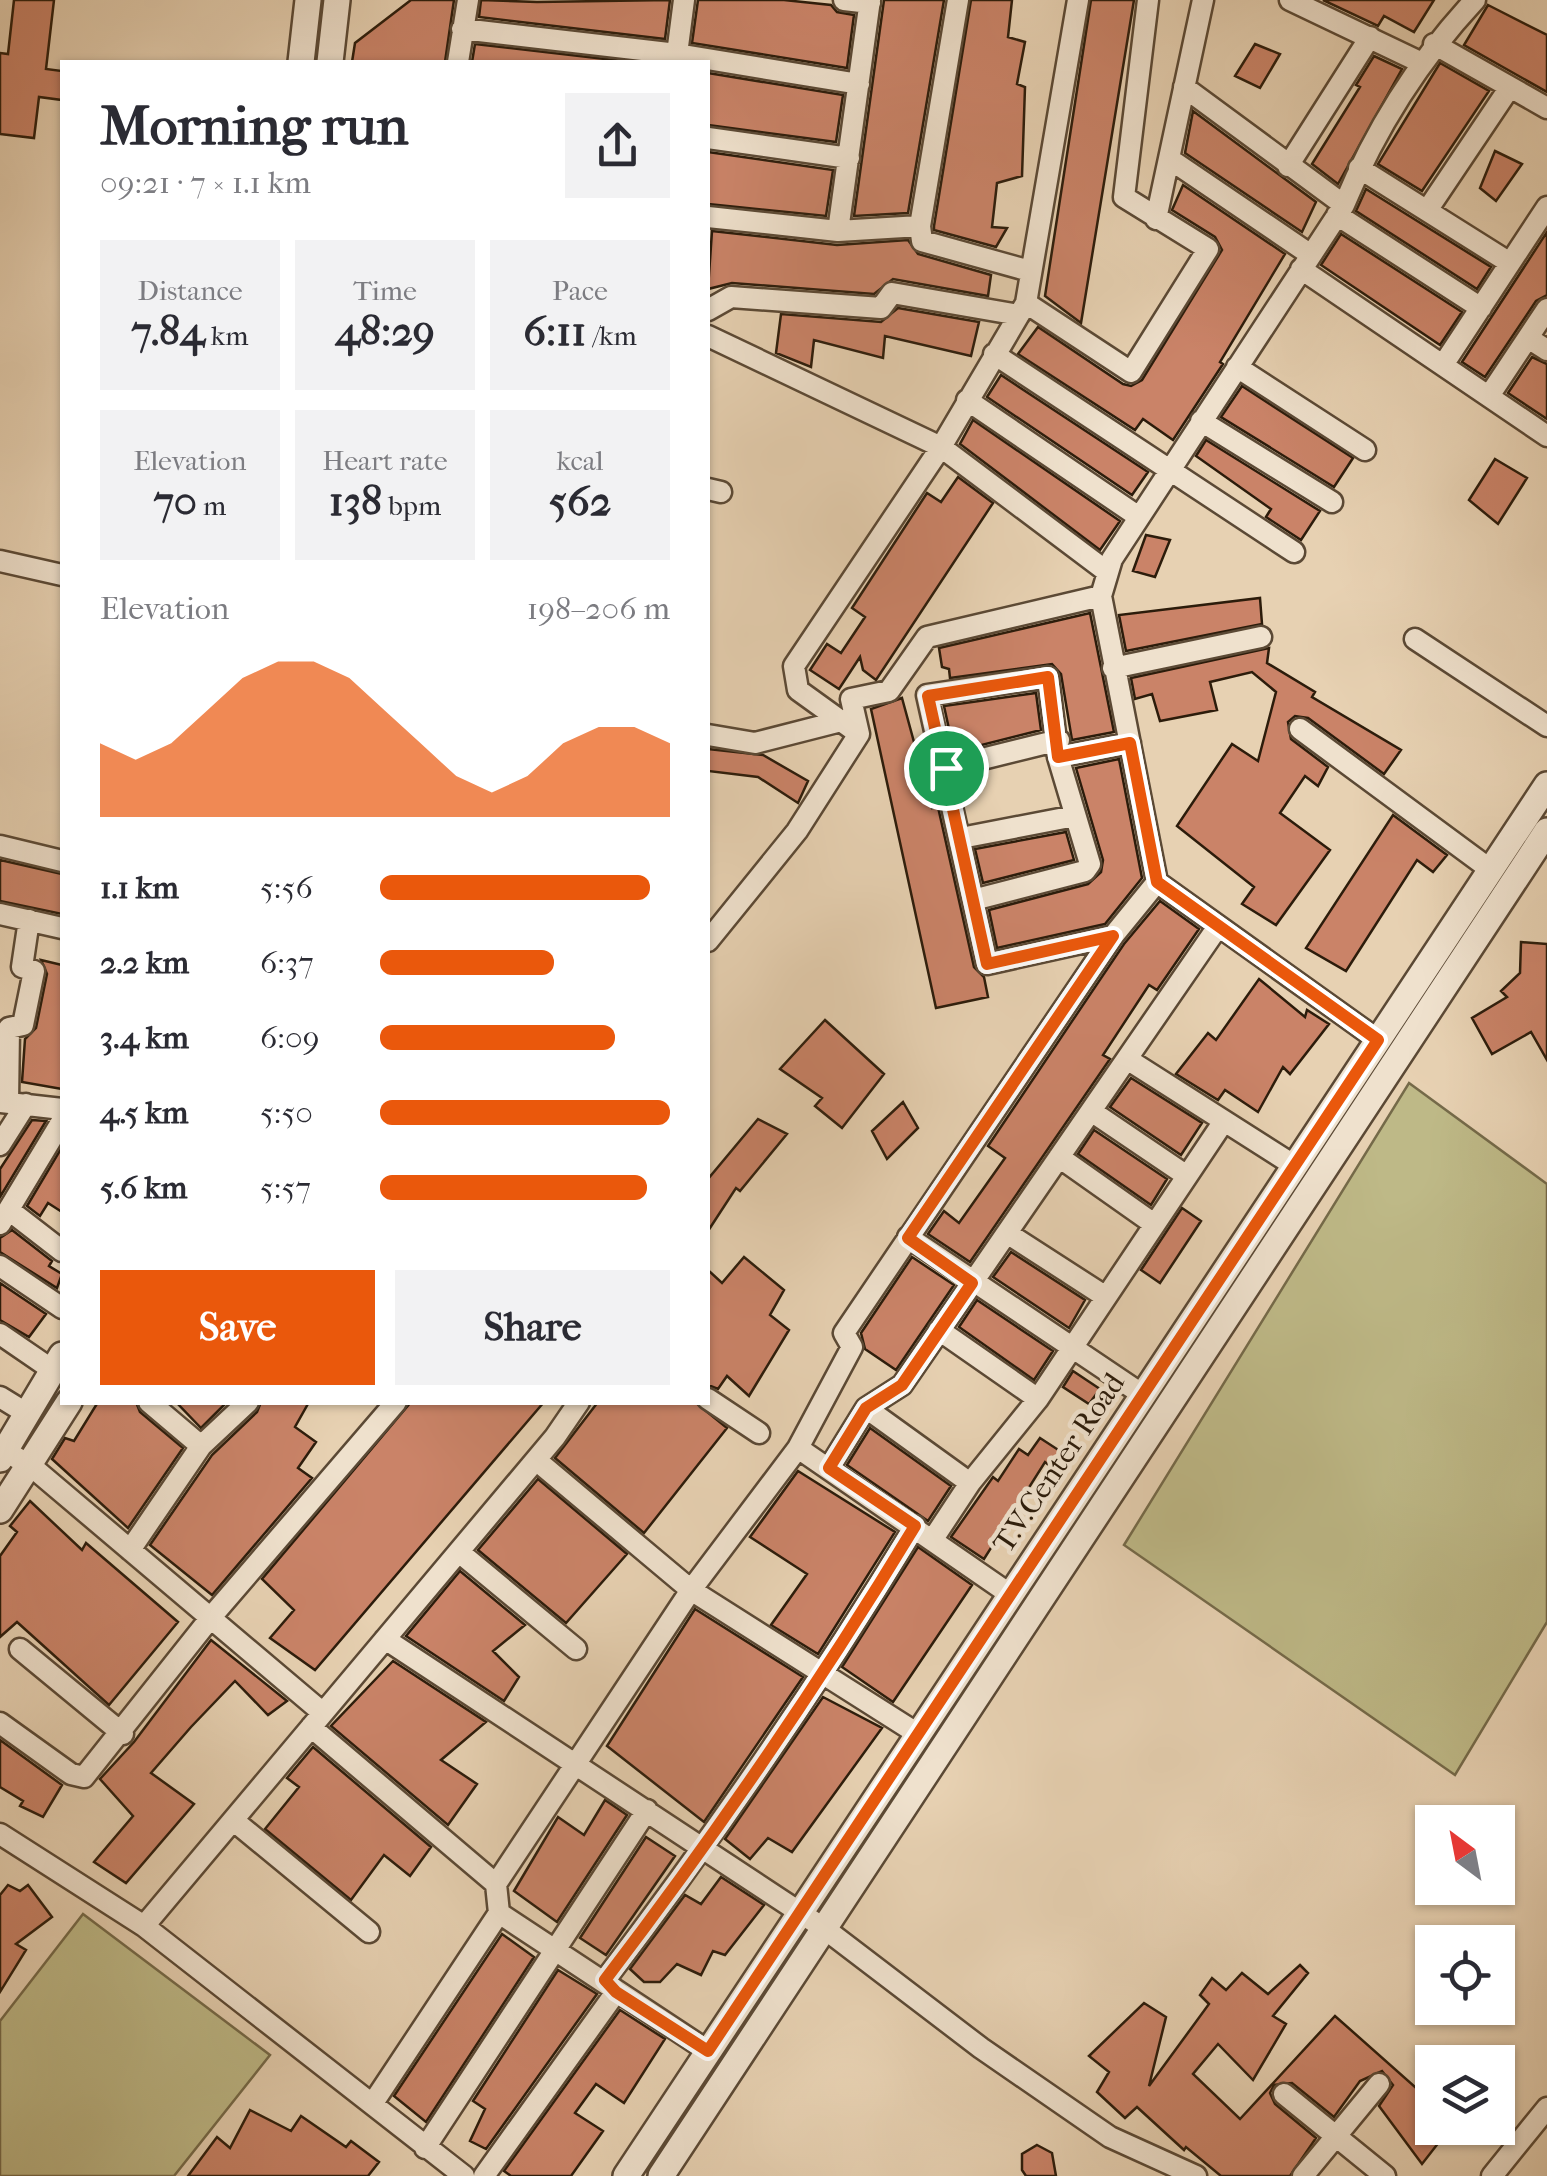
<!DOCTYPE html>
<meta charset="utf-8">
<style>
:root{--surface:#fff;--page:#f2f2f3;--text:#2b2b33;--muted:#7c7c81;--accent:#ea580c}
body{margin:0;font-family:"IM FELL French Canon",serif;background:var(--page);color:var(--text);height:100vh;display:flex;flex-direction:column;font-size:38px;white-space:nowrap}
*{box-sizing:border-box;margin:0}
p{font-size:32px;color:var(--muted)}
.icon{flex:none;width:55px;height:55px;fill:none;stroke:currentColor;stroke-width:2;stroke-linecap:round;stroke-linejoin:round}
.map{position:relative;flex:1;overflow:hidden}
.panel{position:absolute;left:60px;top:60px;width:650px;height:1345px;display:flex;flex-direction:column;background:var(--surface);border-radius:0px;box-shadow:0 2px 8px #0004}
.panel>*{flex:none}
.needle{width:65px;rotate:328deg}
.buttons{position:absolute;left:1415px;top:1805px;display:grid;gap:20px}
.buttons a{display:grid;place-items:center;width:100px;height:100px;border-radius:0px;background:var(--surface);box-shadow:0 2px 8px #0004;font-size:50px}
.pin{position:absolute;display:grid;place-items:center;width:85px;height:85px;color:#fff;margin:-42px;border:5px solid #fff;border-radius:50%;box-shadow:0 2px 10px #0007}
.round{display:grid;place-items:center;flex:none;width:105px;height:105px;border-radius:0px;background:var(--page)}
.head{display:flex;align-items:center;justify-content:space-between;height:170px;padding:0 40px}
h1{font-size:55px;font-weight:700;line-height:75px}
.stats{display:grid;grid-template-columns:repeat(3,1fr);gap:15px;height:170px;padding:10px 40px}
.stats div{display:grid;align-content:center;border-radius:0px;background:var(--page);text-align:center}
.stats b{font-size:42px;font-weight:700}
.stats small{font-size:28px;font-weight:400}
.stats p{font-size:28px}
.chart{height:280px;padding:20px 40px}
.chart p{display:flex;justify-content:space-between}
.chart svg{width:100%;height:180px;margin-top:10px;fill:var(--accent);opacity:.7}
.primary-button{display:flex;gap:20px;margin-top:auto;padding:20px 40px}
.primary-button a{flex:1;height:115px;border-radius:0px;background:var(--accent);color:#fff;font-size:40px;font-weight:700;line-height:115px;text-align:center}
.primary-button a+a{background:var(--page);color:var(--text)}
ul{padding:0 40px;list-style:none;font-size:32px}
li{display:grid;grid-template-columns:160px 120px 1fr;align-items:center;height:75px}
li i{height:25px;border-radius:12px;background:var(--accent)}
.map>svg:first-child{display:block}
</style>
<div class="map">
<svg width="1547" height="2176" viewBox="0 0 1547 2176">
<rect width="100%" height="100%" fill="#e7d1b2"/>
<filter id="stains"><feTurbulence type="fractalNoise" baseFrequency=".002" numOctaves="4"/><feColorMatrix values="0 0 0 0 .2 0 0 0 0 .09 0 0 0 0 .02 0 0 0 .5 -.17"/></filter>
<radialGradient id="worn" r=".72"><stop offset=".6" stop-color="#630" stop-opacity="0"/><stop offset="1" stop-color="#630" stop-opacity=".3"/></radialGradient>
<!-- green -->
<path fill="#beb987" stroke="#756a49" stroke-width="2.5" d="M 1409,1083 L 1547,1184 L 1547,1622 L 1455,1775 L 1124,1545 Z
M 83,1914 L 270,2055 L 174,2176 L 0,2176 L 0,2021 Z"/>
<!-- building -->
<path fill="#ca8368" stroke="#2c1c0b" stroke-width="2.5" d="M 14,0 L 54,0 L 46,69 L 62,71 L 62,100 L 39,97 L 34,138 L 0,134 L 0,53 L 8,54 Z
M 411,0 L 454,0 L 445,62 L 352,62 L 355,43 Z
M 481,0 L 537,2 L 670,0 L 665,39 L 479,17 Z
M 698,0 L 784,0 L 831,5 L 837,12 L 854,15 L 847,68 L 692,43 Z
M 884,0 L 944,0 L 908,213 L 854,216 Z
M 971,0 L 1012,0 L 1008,37 L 1025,42 L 1017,84 L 1025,87 L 1022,176 L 997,183 L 992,227 L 1007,228 L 996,247 L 934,230 L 934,226 Z
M 1091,0 L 1134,0 L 1081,323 L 1045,296 Z
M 1323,0 L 1434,0 L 1414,32 L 1384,16 L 1378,26 Z
M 1488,5 L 1547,35 L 1547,92 L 1464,45 Z
M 475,44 L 631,62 L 472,62 Z
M 1255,44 L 1280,54 L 1260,88 L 1235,76 Z
M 1374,56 L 1402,69 L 1338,184 L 1312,164 L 1360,87 L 1356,85 Z
M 1440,63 L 1489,91 L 1422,191 L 1378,164 Z
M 708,73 L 843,95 L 836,142 L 708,125 Z
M 1193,111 L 1316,202 L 1302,232 L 1185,153 Z
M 1495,151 L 1522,164 L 1496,201 L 1480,188 Z
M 708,152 L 833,170 L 826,216 L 708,204 Z
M 1183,185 L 1285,254 L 1220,362 L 1223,364 L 1173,440 L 1143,419 L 1135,430 L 1018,354 L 1038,327 L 1123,384 L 1131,386 L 1142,380 L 1222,250 L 1215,237 L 1172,210 Z
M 1366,189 L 1491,267 L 1477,289 L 1356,211 Z
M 712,231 L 837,245 L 908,240 L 918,254 L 991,275 L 988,296 L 893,279 L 874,294 L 732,283 L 708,289 Z
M 1547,232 L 1547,295 L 1536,301 L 1485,377 L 1462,362 Z
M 1341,234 L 1462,312 L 1440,345 L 1321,265 Z
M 898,308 L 979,322 L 971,356 L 885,336 L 883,358 L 814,340 L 811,367 L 776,353 L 781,314 L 881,322 Z
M 1532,357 L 1547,364 L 1547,419 L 1508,393 Z
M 1001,375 L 1148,472 L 1132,495 L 987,397 Z
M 1242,386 L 1353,458 L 1334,487 L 1221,417 Z
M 973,420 L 1120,521 L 1100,550 L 960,444 Z
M 1206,440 L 1320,511 L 1301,540 L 1266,517 L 1271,509 L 1196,456 Z
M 1495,459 L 1527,478 L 1498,524 L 1469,500 Z
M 958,477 L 993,503 L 876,680 L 863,670 L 860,657 L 839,689 L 810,670 L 827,644 L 841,653 L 865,617 L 852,608 L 927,493 L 941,502 Z
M 1146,535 L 1170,540 L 1155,577 L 1133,571 Z
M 1260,598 L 1262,624 L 1126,651 L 1119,615 Z
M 1090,613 L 1114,732 L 1072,740 L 1061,674 L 1052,664 L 950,678 L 949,669 L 942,667 L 939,648 Z
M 1269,648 L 1267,663 L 1315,692 L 1312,697 L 1401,750 L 1384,774 L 1308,718 L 1295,716 L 1288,722 L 1291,739 L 1328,767 L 1318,786 L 1305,776 L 1280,813 L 1330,850 L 1276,925 L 1242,904 L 1254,887 L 1177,826 L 1232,744 L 1258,761 L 1276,692 L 1252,672 L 1210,682 L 1217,710 L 1160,721 L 1152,694 L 1135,699 L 1131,678 Z
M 1036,693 L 1041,730 L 954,752 L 944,706 Z
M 902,698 L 932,808 L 938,807 L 974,967 L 984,977 L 988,997 L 936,1008 L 871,709 Z
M 708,749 L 763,755 L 808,781 L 798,803 L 758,777 L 708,771 Z
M 1119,759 L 1142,878 L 1105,924 L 997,948 L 989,910 L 1088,884 L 1101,872 L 1103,860 L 1076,768 Z
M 1393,815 L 1447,855 L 1433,872 L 1417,860 L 1346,971 L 1306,948 Z
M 1066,832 L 1074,860 L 983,883 L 975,849 Z
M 0,860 L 62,874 L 62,914 L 0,901 Z
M 1160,901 L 1199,929 L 1157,990 L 1149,985 L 1103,1055 L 1110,1059 L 970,1262 L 928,1234 L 944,1211 L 959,1223 L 1005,1158 L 988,1146 L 1124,944 Z
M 1521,942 L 1547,944 L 1547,1060 L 1531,1032 L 1492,1054 L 1472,1018 L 1507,997 L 1501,991 L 1520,973 Z
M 41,960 L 62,965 L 62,1089 L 22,1082 L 25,1039 L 36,1028 L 47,974 Z
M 1259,979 L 1305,1017 L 1307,1010 L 1329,1024 L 1290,1074 L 1283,1067 L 1258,1112 L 1225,1090 L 1218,1100 L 1176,1074 L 1208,1033 L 1216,1040 Z
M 825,1020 L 884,1074 L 842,1128 L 815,1106 L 822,1098 L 780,1069 Z
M 1131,1078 L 1202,1123 L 1181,1155 L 1110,1107 Z
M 903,1102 L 918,1128 L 887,1159 L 872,1131 Z
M 758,1119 L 787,1134 L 740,1191 L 736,1188 L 708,1231 L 708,1179 Z
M 32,1120 L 46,1121 L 0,1197 L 0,1169 Z
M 1094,1130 L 1167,1179 L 1151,1205 L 1078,1154 Z
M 62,1147 L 62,1212 L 48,1203 L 40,1216 L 27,1206 Z
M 1182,1208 L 1201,1221 L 1160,1283 L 1141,1270 Z
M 12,1230 L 52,1261 L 49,1266 L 62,1274 L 57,1288 L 0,1252 L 0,1238 Z
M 1011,1252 L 1085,1300 L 1069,1328 L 993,1277 Z
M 744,1257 L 784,1290 L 770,1315 L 789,1330 L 749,1396 L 727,1376 L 718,1389 L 708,1385 L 708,1270 L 722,1283 Z
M 912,1257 L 954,1285 L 896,1370 L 865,1349 L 861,1333 Z
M 0,1283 L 46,1314 L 29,1337 L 0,1320 Z
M 977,1300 L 1053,1351 L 1034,1380 L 959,1327 Z
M 1073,1371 L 1100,1389 L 1089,1404 L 1063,1387 Z
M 98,1402 L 136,1402 L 140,1412 L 183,1448 L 128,1528 L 52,1459 L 65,1438 L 74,1441 Z
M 176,1402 L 227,1402 L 201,1428 Z
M 261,1402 L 309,1402 L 295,1427 L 316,1442 L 298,1468 L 312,1478 L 212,1595 L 150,1545 L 212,1455 L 257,1412 Z
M 411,1402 L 544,1402 L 315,1670 L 270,1638 L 294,1610 L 262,1579 Z
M 598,1402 L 695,1402 L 727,1428 L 644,1533 L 555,1458 Z
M 870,1428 L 951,1486 L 928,1521 L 847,1465 Z
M 1040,1438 L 1060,1451 L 1050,1466 L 1045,1462 L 984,1559 L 951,1537 L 993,1477 L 998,1481 L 1019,1449 L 1028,1455 Z
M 798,1471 L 895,1532 L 818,1654 L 771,1625 L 807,1574 L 750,1537 Z
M 538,1479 L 627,1554 L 566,1623 L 478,1550 Z
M 30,1501 L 82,1550 L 86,1543 L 178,1622 L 109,1705 L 17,1622 L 0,1637 L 0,1556 L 17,1532 L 10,1526 Z
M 918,1547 L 972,1585 L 893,1702 L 842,1667 Z
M 460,1571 L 525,1625 L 493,1651 L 519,1677 L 504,1701 L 406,1636 Z
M 695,1609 L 803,1677 L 704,1822 L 607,1746 Z
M 211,1640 L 287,1701 L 268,1715 L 235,1681 L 191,1727 L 151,1773 L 194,1804 L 126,1883 L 94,1862 L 133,1816 L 100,1779 L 134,1742 Z
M 393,1661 L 486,1722 L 441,1760 L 477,1784 L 448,1825 L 331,1726 Z
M 823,1697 L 882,1728 L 792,1852 L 768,1838 L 750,1859 L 725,1839 Z
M 0,1740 L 62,1785 L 43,1817 L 20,1806 L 23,1801 L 0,1787 Z
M 313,1747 L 431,1847 L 410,1876 L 384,1855 L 351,1900 L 265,1829 L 299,1787 L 287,1778 Z
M 605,1800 L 627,1815 L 557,1922 L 514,1891 L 558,1817 L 584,1835 Z
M 646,1837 L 675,1856 L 606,1955 L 580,1938 Z
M 721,1877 L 764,1905 L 725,1955 L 713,1951 L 701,1975 L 677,1964 L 660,1982 L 644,1982 L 630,1969 L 685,1895 L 701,1904 Z
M 8,1885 L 20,1891 L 28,1885 L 52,1917 L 16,1944 L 26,1950 L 0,1992 L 0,1895 Z
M 502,1934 L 534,1957 L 426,2122 L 394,2096 Z
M 1300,1965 L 1308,1973 L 1273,2016 L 1286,2024 L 1253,2080 L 1218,2044 L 1193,2074 L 1240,2119 L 1335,2016 L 1432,2102 L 1432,2128 L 1450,2128 L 1422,2164 L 1379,2106 L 1393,2085 L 1382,2071 L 1360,2081 L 1334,2117 L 1292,2083 L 1274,2085 L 1270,2093 L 1275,2104 L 1316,2138 L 1290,2176 L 1221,2176 L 1186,2147 L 1184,2150 L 1137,2107 L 1125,2118 L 1097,2092 L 1109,2072 L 1089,2056 L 1144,2003 L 1166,2017 L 1149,2086 L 1209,2004 L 1200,1995 L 1212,1978 L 1226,1990 L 1242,1973 L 1268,1994 Z
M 558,1970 L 597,1994 L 486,2149 L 470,2141 L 485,2109 L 473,2101 Z
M 620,2010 L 665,2039 L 624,2103 L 596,2084 L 575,2113 L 603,2131 L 571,2176 L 511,2176 L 504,2171 Z
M 250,2110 L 291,2131 L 301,2116 L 346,2147 L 351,2141 L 379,2162 L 368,2176 L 188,2176 L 217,2137 L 230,2148 Z
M 1037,2145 L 1052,2153 L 1056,2176 L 1026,2176 L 1022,2170 L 1022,2154 Z"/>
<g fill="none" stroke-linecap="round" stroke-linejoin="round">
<!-- minor casing -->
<g stroke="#5b4935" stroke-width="25">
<path id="minor" d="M 844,0 L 870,3
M 958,0 L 920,226 L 922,241 L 1030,271
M 1290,0 L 1422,63
M 462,29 L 677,54 L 859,84
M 1434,44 L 1547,108
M 458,62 L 468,0
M 676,62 L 684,0
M 1184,87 L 1344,205
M 708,138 L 849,158
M 1171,160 L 1311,255
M 1288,166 L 1370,37
M 1359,168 L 1510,263
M 1428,209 L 1510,87
M 1337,215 L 1481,308
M 708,217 L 838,231 L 920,226
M 1156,219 L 1203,0
M 838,231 L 870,0
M 1301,269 L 1547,436
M 1026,303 L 1131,372 L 1208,249 L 1124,197 L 1148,0
M 708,310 L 731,297 L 881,308 L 892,293 L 1019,315
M 708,336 L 941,447 L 1106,571
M 1528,338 L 1547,350
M 994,354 L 1294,552
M 1443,365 L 1547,207
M 1237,367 L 1365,450
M 1489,396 L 1547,309
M 967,400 L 1139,517
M 1201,421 L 1332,502
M 708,489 L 721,492
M 0,561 L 62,575
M 1415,639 L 1547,726
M 1113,668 L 1261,637
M 1300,729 L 1491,870
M 859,734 L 851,699 L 889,691 L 927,637 L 1101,596
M 708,735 L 755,743 L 841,721
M 1058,757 L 1130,743
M 946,768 L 1059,740
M 961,838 L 1075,816
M 0,846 L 62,861
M 973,900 L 1085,871 L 1090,864 L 1058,757 L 1048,677 L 927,695 L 987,964 L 1113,936
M 0,914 L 62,928
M 708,941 L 797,831 L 859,734 L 798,690 L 794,666 L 941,447 L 1026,303 L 1078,0
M 1378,1040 L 1157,882 L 1101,596 L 1112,559 L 1344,205 C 1375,130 1420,59 1475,0
M 1127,1059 L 1295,1166
M 0,1102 L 62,1109
M 8,1103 L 9,1028 L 23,1025 L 34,971 L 22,967 L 29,920
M 1091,1111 L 1187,1176
M 0,1145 L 26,1104
M 1059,1157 L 1154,1224
M 9,1210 L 62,1251
M 0,1224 L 62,1121
M 1007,1233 L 1106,1297
M 908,1237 L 1143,1395
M 0,1266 L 62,1308
M 939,1330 L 1038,1399
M 0,1334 L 54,1371
M 0,1397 L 26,1413
M 708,1399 L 759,1433
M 149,1402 L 201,1446
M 866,1408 L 970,1483
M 798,1448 L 1011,1595
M 5,1451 L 31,1466 L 323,1713
M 536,1460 L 691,1590 L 918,1734
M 829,1468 L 866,1408 L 902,1385 L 1217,928
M 933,1539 L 970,1483 L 1038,1399 L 1224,1121
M 130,1550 L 201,1446 L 248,1402
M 459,1552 L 576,1649
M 385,1639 L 825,1929 L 981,2048 L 1110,2137 L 1196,2176
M 20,1649 L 123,1734
M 0,1723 L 71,1774 L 84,1777 L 212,1616 L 396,1402
M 311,1727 L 496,1884
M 233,1820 L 369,1932
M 0,1834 L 144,1926 L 464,2176
M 499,1913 L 708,2051
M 144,1926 L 555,1437 L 579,1402
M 605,1980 C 716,1833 820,1683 915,1526
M 1284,2094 L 1385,2176
M 373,2103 L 499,1913 L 496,1884 L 691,1590 L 798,1448 L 852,1347 L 844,1333 L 1113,936 L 1157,882
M 425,2148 L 647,1810
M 484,2176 L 616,1992
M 1303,2176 L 1379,2084
M 1492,2176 L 1547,2108"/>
</g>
<!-- tertiary casing -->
<g stroke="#5b4935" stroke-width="30">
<path id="tertiary" d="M 301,62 L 308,0
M 330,62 L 337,0
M 0,1459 L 62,1355
M 0,1510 L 69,1402
M 626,2176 L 1547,785
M 661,2176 L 1547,831"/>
</g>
<!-- minor -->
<use href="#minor" stroke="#efe1cd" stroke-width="20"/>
<!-- tertiary -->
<use href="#tertiary" stroke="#efe1cd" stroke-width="25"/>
</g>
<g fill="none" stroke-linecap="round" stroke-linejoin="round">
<!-- route casing -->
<g stroke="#fff" stroke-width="20">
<path id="route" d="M 1048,677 L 1058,757 L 1130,743 L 1157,882 L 1378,1040 L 708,2051 L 616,1992 L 605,1980 C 717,1833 820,1683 915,1526 L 829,1468 L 866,1408 L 902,1385 L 972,1283 L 908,1238 L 1113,936 L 987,964 L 928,696 Z"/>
</g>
<!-- route -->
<use href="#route" stroke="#ea580c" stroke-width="12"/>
</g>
<g text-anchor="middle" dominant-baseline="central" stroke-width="9" stroke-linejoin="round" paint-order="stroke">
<!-- street labels -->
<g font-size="30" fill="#2c1c0b" stroke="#efe1cd">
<text transform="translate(1059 1463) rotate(-56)">T.V.Center Road</text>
</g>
</g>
<rect width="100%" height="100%" filter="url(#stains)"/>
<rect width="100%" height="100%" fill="url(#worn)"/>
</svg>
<div class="buttons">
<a><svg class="needle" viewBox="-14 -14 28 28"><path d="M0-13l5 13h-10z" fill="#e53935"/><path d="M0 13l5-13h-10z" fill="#7c7c81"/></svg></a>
<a><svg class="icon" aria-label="locate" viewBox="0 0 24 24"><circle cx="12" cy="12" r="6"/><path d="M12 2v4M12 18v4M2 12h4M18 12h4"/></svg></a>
<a><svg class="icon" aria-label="layers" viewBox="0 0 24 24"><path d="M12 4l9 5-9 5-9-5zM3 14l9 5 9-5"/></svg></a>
</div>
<div class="pin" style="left:946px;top:768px;background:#1e9e55"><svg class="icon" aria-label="arrive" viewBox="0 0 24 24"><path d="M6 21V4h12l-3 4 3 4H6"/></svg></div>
<section class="panel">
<div class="head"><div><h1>Morning run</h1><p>09:21 · 7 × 1.1 km</p></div><a class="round"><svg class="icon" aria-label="share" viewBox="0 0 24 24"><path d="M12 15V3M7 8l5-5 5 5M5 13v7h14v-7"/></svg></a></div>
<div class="stats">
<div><p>Distance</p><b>7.84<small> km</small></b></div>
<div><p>Time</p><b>48:29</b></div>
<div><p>Pace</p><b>6:11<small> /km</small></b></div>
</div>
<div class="stats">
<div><p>Elevation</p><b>70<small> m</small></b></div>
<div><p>Heart rate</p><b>138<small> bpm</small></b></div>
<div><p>kcal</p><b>562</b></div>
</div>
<div class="chart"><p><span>Elevation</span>198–206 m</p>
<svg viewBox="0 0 160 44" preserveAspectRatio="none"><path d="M0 44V26L10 30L20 26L30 18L40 10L50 6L60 6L70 10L80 18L90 26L100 34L110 38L120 34L130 26L140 22L150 22L160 26V44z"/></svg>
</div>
<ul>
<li><b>1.1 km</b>5:56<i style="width:93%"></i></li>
<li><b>2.2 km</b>6:37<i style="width:60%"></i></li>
<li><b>3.4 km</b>6:09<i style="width:81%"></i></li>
<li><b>4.5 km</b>5:50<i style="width:100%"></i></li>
<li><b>5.6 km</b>5:57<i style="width:92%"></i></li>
</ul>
<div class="primary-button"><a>Save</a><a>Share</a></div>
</section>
</div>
